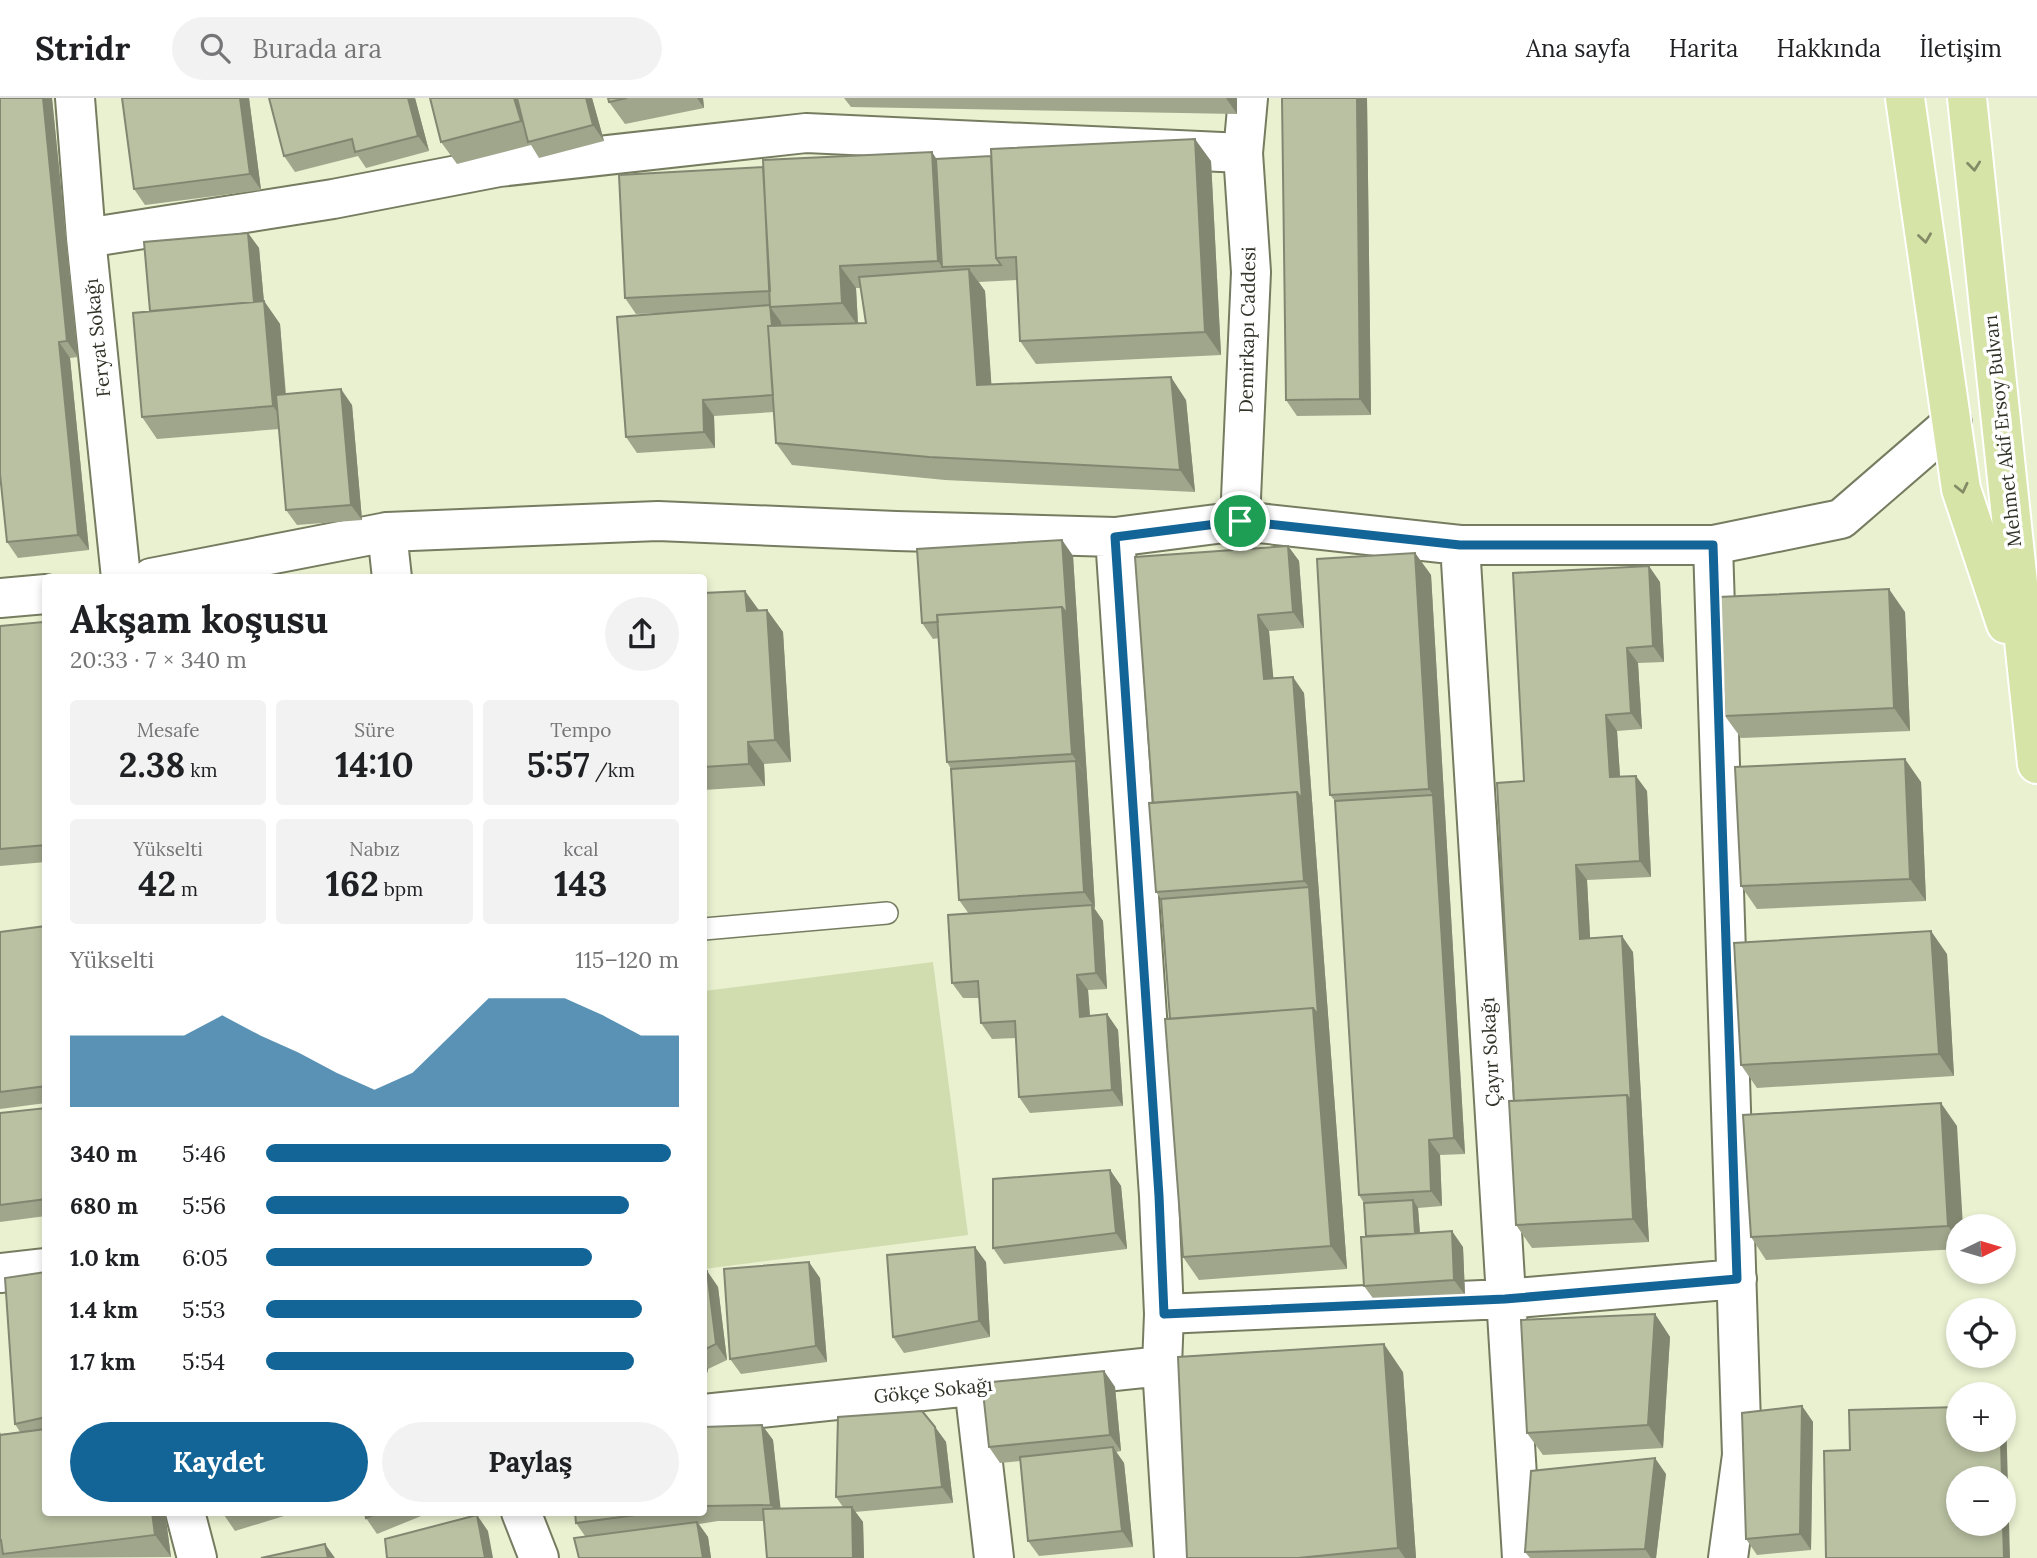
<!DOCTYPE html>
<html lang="tr">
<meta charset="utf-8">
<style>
:root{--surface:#fff;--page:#f2f2f2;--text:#202124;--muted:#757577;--line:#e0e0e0;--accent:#146597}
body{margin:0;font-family:Lora,serif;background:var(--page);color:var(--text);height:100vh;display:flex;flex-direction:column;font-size:26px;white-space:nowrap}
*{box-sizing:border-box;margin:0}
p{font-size:23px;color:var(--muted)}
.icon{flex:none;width:38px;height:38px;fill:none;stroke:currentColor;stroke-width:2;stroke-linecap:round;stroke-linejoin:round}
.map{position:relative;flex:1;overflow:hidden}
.panel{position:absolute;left:42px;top:476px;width:665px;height:942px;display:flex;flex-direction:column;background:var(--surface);border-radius:7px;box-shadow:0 4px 10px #0003}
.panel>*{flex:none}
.needle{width:46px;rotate:85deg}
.fabs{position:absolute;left:1946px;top:1116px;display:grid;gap:14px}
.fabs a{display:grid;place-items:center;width:70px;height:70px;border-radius:50%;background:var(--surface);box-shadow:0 4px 10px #0003;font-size:35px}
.pin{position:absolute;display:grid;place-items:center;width:60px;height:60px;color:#fff;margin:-30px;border:4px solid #fff;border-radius:50%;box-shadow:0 2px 7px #0007}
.round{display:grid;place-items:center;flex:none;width:74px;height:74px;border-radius:37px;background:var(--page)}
.head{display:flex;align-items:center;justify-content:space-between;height:119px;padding:0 28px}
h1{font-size:38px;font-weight:700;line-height:52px}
.figures{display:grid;grid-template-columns:repeat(3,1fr);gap:10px;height:119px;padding:7px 28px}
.figures div{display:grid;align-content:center;border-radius:7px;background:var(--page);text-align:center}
.figures b{font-size:35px;font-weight:700}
.figures small{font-size:19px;font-weight:400}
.figures p{font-size:19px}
.chart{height:196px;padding:14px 28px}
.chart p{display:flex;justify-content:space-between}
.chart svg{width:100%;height:126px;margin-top:7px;fill:var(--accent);opacity:.7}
.action{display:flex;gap:14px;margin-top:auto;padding:14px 28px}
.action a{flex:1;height:80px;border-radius:42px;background:var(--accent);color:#fff;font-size:28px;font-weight:700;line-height:80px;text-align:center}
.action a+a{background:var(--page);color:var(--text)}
ul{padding:0 28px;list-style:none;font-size:23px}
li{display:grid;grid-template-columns:112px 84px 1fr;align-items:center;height:52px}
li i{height:18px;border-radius:9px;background:var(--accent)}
header{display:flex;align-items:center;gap:42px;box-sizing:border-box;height:98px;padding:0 35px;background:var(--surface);border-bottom:2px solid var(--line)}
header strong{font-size:33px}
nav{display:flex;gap:38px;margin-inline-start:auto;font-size:24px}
.search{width:490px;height:63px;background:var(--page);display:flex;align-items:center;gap:18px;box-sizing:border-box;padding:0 24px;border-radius:38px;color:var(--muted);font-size:26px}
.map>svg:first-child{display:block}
</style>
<header>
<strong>Stridr</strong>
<div class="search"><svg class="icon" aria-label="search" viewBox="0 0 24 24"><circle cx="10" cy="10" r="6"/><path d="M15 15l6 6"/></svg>Burada ara</div>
<nav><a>Ana sayfa</a><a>Harita</a><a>Hakkında</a><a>İletişim</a></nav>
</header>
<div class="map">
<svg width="2037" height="1460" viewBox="0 0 2037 1460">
<rect width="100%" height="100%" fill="#e9f1d1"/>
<!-- green -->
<path fill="#d1dcaf" d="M 933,864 L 968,1137 L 704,1171 L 704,893 Z"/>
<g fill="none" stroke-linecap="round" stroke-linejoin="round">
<!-- service casing -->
<g stroke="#757c60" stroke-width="24">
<path id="service" d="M 704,831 L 887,815"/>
</g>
<!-- minor casing -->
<g stroke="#757c60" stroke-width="42">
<path id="minor" d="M 75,0 L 86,140 L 121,480
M 86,140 L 333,101 L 499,69 L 806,35 L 1243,55
M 1240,423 L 1251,174 L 1243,55 L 1248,0
M 387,434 L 392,480
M 1115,439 L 1159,1098 L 1164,1216 L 1162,1268 L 1174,1460
M 1460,447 L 1522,1460
M 1713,447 L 1742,1357 L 1728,1460
M 151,480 L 387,434 L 658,423 L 896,433 L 1115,439 L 1240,423 L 1460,447 L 1713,447 L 1841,421 L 1952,325
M 0,500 L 46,496
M 0,1175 L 46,1170
M 1164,1216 L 1505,1201 L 1737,1181
M 974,1288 L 994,1460
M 704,1316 L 1162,1268
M 185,1414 L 197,1460
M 521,1414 L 539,1460"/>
</g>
<!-- primary casing -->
<g stroke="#fff" stroke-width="42">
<path id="primary" d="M 1905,0 L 1961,391 L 2006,526
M 1967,0 L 2037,666"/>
</g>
<!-- service -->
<use href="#service" stroke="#fff" stroke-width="21"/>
<!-- minor -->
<use href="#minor" stroke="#fff" stroke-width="38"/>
<!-- primary -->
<use href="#primary" stroke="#d7e4a7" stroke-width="38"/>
</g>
<!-- wall -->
<path fill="#9fa68b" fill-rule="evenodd" d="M 0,0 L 52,0 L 78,259 L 70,260 L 89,452 L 18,460 L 7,444 Z
M 249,0 L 261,92 L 145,107 L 134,91 Z
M 269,0 L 415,0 L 429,53 L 366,70 L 358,58 L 295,74 L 284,58 Z
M 430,0 L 592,0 L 604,43 L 539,60 L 531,47 L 457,66 L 441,44 Z
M 608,0 L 703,0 L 704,10 L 625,26 L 609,4 Z
M 844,0 L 1237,0 L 1237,16 L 851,9 Z
M 1282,0 L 1367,0 L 1371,317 L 1297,318 L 1286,302 Z
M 936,61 L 1211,63 L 1221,257 L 1036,266 L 1020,243 L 1017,182 L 979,184 L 985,193 L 991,286 L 1186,302 L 1195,394 L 945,382 L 792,367 L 776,345 L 774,314 L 714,318 L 715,350 L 637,355 L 626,339 L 686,214 L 636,216 L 625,200 ZM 856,190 L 861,190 L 866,225 L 858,225 Z
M 248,135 L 259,150 L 264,203 L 280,226 L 286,296 L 352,307 L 362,422 L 297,427 L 286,412 L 279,331 L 157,341 L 142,319 L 150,213 Z
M 1062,442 L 1073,458 L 1095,810 L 1094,810 L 1103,823 L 1107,891 L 1088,892 L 1090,918 L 1107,916 L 1118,932 L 1123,1008 L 1030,1015 L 1019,999 L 1016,940 L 992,941 L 981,925 L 979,900 L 963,900 L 952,885 L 969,816 L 959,802 L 951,671 L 947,664 L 939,540 L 933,541 L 922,525 Z
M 1288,448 L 1299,463 L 1304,530 L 1269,533 L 1273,581 L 1304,595 L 1347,1171 L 1199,1182 L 1183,1159 L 1170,921 L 1161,801 L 1156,794 L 1153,705 Z
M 1415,455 L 1431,477 L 1465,1056 L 1440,1057 L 1442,1108 L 1418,1110 L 1420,1135 L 1463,1149 L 1465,1197 L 1375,1203 L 1364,1188 L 1366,1138 L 1364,1105 L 1359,1097 L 1335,703 L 1330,697 Z
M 1660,484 L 1664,564 L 1638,565 L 1642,631 L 1617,633 L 1620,678 L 1647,693 L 1651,779 L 1587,782 L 1590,840 L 1633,854 L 1649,1144 L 1532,1150 L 1516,1127 L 1514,1003 L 1524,683 Z
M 704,495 L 759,512 L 767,512 L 783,534 L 791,664 L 764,666 L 765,688 L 704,692 Z
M 1905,514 L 1910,633 L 1741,640 L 1725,618 Z
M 43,524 L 46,527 L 46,764 L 0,768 L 0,528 Z
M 1921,684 L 1926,803 L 1757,811 L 1741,788 Z
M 46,828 L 46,1005 L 0,1011 L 0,834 Z
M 1947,856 L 1954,978 L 1757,990 L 1741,967 Z
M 46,1010 L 46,1118 L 0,1124 L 0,1015 Z
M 1957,1028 L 1958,1151 L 1766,1162 L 1751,1139 Z
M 1110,1072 L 1121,1088 L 1127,1151 L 1004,1166 L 993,1150 Z
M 986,1164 L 990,1239 L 904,1255 L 893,1239 Z
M 704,1173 L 707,1173 L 718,1189 L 727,1262 L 708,1271 L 705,1284 L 704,1284 Z
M 46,1174 L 46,1414 L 165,1414 L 171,1459 L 0,1460 L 0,1334 L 1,1336 L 20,1334 L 15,1326 Z
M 820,1180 L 827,1264 L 741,1276 L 730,1261 Z
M 1655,1216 L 1670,1239 L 1663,1350 L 1543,1357 L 1527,1335 Z
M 1104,1273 L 1115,1289 L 1121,1353 L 1116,1354 L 1124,1365 L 1133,1449 L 1039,1458 L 1028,1443 L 1020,1363 L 1000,1365 L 989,1349 Z
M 1403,1274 L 1416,1460 L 1187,1460 Z
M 1802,1308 L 1813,1324 L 1811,1452 L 1757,1457 L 1746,1441 Z
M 762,1327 L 773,1342 L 780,1411 L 843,1409 L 836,1399 L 935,1329 L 946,1344 L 953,1405 L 855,1414 L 863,1424 L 864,1460 L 767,1460 L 764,1423 L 718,1423 L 699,1426 L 708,1439 L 711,1460 L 579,1460 L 585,1438 L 576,1425 L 575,1414 L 704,1414 L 704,1329 Z
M 1666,1376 L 1656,1460 L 1530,1460 L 1525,1454 Z
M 222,1414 L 297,1414 L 235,1433 Z
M 365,1414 L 431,1414 L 377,1436 L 366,1420 Z"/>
<!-- shaded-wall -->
<path fill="#828771" d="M 43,0 L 52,0 L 78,259 L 67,243 Z
M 240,0 L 249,0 L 261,92 L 250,76 Z
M 408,0 L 415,0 L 429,53 L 418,38 Z
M 514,0 L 524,0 L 534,43 L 521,23 Z
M 586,0 L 592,0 L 604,43 L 593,27 Z
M 697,0 L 703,0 L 704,10 Z
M 1226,0 L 1237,0 L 1237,16 Z
M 1357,0 L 1367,0 L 1371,317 L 1360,301 Z
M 1195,41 L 1211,63 L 1221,257 L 1205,234 Z
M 932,54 L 947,77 L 942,169 L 938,163 Z
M 248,135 L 259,150 L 266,227 L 255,211 Z
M 840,168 L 856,190 L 858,228 L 842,205 Z
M 969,171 L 985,193 L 993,309 L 977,287 Z
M 264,203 L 280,226 L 288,330 L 273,308 Z
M 770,209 L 781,224 L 788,313 L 777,297 Z
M 59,244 L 70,260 L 89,452 L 78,437 Z
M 1171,279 L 1186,302 L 1195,394 L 1180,372 Z
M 341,291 L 352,307 L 362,422 L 351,407 Z
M 703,302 L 714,318 L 715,350 L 704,334 Z
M 1062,442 L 1073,458 L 1087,679 L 1072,656 L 1062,509 Z
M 1288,448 L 1299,463 L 1304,530 L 1293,514 Z
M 1415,455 L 1431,477 L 1465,1056 L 1454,1040 L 1433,697 L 1429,691 Z
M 1649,468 L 1660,484 L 1664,564 L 1653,548 Z
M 1889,491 L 1905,514 L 1910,633 L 1894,610 Z
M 745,493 L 761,515 L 747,513 Z
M 767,512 L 783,534 L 791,664 L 775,642 Z
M 1258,517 L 1269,533 L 1275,597 L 1264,581 Z
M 1627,550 L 1638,565 L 1642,631 L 1631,615 Z
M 1293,579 L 1304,595 L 1347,1171 L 1331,1148 L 1313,910 L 1309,789 L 1304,783 L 1297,694 Z
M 1606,617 L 1617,633 L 1621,694 L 1610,679 Z
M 748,644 L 764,666 L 765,688 L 749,666 Z
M 1905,661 L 1921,684 L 1926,803 L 1910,781 Z
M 1076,663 L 1087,679 L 1095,810 L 1084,794 Z
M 1636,678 L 1647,693 L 1651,779 L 1640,763 Z
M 1576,767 L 1587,782 L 1591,856 L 1580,841 Z
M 1092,807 L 1103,823 L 1107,891 L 1096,875 Z
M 1931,833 L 1947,856 L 1954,978 L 1939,956 Z
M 1622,838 L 1633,854 L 1649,1144 L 1633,1121 L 1627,997 Z
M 1077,877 L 1088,892 L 1091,934 L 1080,919 Z
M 1107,916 L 1118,932 L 1123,1008 L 1112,992 Z
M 1941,1005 L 1957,1028 L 1963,1129 L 1958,1129 L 1958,1142 L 1948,1128 Z
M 1429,1042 L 1440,1057 L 1442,1108 L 1431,1093 Z
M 1110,1072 L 1121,1088 L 1127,1151 L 1116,1135 Z
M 1413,1102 L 1418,1110 L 1421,1151 L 1416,1143 Z
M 1452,1133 L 1463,1149 L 1465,1197 L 1454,1182 Z
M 975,1149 L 986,1164 L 990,1239 L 979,1223 Z
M 809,1164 L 820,1180 L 827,1264 L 816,1248 Z
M 707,1173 L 718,1189 L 727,1262 L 716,1246 Z
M 1655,1216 L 1670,1239 L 1663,1350 L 1648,1327 Z
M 1384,1246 L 1403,1274 L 1416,1460 L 1405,1460 L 1398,1450 Z
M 704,1265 L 708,1271 L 705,1284 L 704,1281 Z
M 1104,1273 L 1115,1289 L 1121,1353 L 1110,1337 Z
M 1802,1308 L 1813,1324 L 1811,1452 L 1800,1436 Z
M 2004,1313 L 2006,1316 L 2010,1460 L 2004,1460 L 2004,1381 L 2002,1381 L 2001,1342 L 2004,1342 Z
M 762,1327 L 773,1342 L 782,1423 L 771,1407 Z
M 935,1329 L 946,1344 L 953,1405 L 942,1389 Z
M 1113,1349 L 1124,1365 L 1133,1449 L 1122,1433 Z
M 1655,1360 L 1666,1376 L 1656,1460 L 1651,1460 L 1645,1451 Z
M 852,1409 L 863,1424 L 864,1460 L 853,1460 Z
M 152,1414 L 165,1414 L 171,1459 L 155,1437 Z
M 477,1417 L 488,1433 L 493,1460 L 485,1460 Z
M 697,1424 L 708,1439 L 711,1460 L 703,1460 Z
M 325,1446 L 335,1460 L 328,1460 Z"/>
<!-- building -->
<path fill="#b9c1a2" stroke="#828771" stroke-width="2" d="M 0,0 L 43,0 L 67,243 L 59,244 L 78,437 L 7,444 L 0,376 Z
M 122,0 L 240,0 L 250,76 L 134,91 Z
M 269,0 L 408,0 L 418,38 L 355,54 L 352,41 L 284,58 Z
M 430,0 L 514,0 L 521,23 L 441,44 Z
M 517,0 L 586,0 L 593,27 L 528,44 Z
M 608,0 L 627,0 L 609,4 Z
M 1282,0 L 1357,0 L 1360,301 L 1286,302 Z
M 1195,41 L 1205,234 L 1020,243 L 1016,159 L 996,160 L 991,51 Z
M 932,54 L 938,163 L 840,168 L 842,205 L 770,209 L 763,62 Z
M 991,58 L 996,160 L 1001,167 L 942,169 L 936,61 Z
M 763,69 L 770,193 L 625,200 L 619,77 Z
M 248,135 L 254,204 L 150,213 L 144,144 Z
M 969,171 L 977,287 L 1171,279 L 1180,372 L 929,359 L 776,345 L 768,228 L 866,225 L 859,179 Z
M 264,203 L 273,308 L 142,319 L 133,215 Z
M 770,207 L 772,228 L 768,228 L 773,297 L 703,302 L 704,334 L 626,339 L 617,219 Z
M 341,291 L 351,407 L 286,412 L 276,297 Z
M 1062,442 L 1067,516 L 1062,509 L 937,517 L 938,524 L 922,525 L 917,451 Z
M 1288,448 L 1293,514 L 1258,517 L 1264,581 L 1293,579 L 1302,701 L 1297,694 L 1153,705 L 1135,459 Z
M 1415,455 L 1429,691 L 1330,697 L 1317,461 Z
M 1649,468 L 1653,548 L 1627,550 L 1631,615 L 1606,617 L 1610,679 L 1636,678 L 1640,763 L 1576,767 L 1580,841 L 1622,838 L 1631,1004 L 1627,997 L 1514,1003 L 1497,685 L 1524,683 L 1513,475 Z
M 1889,491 L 1894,610 L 1725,618 L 1719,499 Z
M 745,493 L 747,513 L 767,512 L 775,642 L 748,644 L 749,666 L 704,669 L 704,495 Z
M 1062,509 L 1072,656 L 947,664 L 937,517 Z
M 43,524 L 46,550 L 46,747 L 0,751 L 0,528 Z
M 1905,661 L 1910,781 L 1741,788 L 1735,669 Z
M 1076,663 L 1084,794 L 959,802 L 951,671 Z
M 1297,694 L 1304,783 L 1156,794 L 1149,705 Z
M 1433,697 L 1454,1040 L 1429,1042 L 1431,1093 L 1359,1097 L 1335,703 Z
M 1309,789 L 1318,917 L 1313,910 L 1170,921 L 1161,801 Z
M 1092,807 L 1096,875 L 1077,877 L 1080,919 L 1107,916 L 1112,992 L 1019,999 L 1015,923 L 981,925 L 978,883 L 952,885 L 948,817 Z
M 46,828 L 46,988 L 0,994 L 0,834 Z
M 1931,833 L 1939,956 L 1741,967 L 1734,845 Z
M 1313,910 L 1331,1148 L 1183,1159 L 1165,921 Z
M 1627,997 L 1633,1121 L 1516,1127 L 1509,1003 Z
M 1941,1005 L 1948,1128 L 1751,1139 L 1743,1017 Z
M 46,1010 L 46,1101 L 0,1107 L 0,1015 Z
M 1110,1072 L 1116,1135 L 993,1150 L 993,1081 Z
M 1413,1102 L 1415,1136 L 1366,1138 L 1364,1105 Z
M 1452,1133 L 1454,1182 L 1364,1188 L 1361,1139 Z
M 975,1149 L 979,1223 L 893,1239 L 887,1157 Z
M 809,1164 L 816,1248 L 730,1261 L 724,1171 Z
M 704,1173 L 707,1173 L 716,1246 L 704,1252 Z
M 46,1174 L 46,1319 L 15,1326 L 5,1180 Z
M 1655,1216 L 1648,1327 L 1527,1335 L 1521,1222 Z
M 1384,1246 L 1398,1450 L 1298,1460 L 1187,1460 L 1178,1259 Z
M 1104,1273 L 1110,1337 L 989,1349 L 982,1285 Z
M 1802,1308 L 1800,1436 L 1746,1441 L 1742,1315 Z
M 1958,1309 L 1958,1342 L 2001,1342 L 2002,1381 L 1958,1381 L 1958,1426 L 2003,1426 L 2004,1460 L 1826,1460 L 1824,1353 L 1850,1352 L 1849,1312 Z
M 922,1313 L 935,1329 L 942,1389 L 836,1399 L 838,1319 Z
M 762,1327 L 771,1407 L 704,1408 L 704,1329 Z
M 46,1331 L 46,1414 L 152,1414 L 155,1437 L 3,1456 L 1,1442 L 0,1442 L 0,1337 Z
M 1113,1349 L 1122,1433 L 1028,1443 L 1020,1359 Z
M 1655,1360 L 1645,1451 L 1525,1454 L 1531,1373 Z
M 852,1409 L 853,1460 L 767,1460 L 763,1411 Z
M 365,1414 L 381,1414 L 366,1420 Z
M 575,1414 L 658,1414 L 576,1425 Z
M 477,1417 L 485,1460 L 387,1460 L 385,1441 Z
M 697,1424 L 703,1460 L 579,1460 L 574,1440 Z
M 325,1446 L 328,1460 L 261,1460 Z"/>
<!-- one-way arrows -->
<defs><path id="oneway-chevron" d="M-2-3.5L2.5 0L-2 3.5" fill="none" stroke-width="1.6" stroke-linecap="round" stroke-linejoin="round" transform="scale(1.75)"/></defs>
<g stroke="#848c67">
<use href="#oneway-chevron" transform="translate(1974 68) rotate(84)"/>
<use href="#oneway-chevron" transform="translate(1925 140) rotate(82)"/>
<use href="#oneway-chevron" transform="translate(1962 390) rotate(77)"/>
</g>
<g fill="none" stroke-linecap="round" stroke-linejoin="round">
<!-- route casing -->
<g stroke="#fff" stroke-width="14">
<path id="route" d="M 1240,423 L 1460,447 L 1713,447 L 1737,1181 L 1505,1201 L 1164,1216 L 1159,1098 L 1115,439 Z"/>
</g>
<!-- route -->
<use href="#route" stroke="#146597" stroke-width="9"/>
</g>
<g text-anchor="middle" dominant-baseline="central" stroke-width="7" stroke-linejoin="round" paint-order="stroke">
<!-- street labels -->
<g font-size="19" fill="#303327" stroke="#fff">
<text transform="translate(1247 232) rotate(-89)">Demirkapı Caddesi</text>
<text transform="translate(97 240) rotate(-96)">Feryat Sokağı</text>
<text transform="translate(2002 333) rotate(-96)">Mehmet Akif Ersoy Bulvarı</text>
<text transform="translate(1490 954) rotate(-93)">Çayır Sokağı</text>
<text transform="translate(933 1292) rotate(-6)">Gökçe Sokağı</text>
</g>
</g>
</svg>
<div class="fabs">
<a><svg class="needle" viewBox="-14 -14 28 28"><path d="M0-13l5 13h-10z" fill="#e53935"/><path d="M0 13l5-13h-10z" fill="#757577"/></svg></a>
<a><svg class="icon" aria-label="locate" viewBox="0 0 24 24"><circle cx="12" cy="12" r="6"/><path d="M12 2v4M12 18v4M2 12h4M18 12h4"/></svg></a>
<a>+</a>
<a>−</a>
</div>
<div class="pin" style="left:1240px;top:423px;background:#1e9e55"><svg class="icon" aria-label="arrive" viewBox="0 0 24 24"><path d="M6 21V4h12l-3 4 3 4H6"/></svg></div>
<section class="panel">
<div class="head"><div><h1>Akşam koşusu</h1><p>20:33 · 7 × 340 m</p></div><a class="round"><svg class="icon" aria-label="share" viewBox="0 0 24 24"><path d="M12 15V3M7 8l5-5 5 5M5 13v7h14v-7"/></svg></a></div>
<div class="figures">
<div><p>Mesafe</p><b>2.38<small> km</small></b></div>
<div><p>Süre</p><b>14:10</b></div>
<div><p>Tempo</p><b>5:57<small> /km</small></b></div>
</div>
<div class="figures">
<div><p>Yükselti</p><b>42<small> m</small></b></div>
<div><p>Nabız</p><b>162<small> bpm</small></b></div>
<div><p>kcal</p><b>143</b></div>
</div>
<div class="chart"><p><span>Yükselti</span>115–120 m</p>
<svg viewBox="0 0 160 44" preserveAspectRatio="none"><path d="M0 44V19L10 19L20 19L30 19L40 12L50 19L60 25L70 32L80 38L90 32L100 19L110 6L120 6L130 6L140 12L150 19L160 19V44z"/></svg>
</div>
<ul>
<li><b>340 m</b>5:46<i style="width:98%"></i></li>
<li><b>680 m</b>5:56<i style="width:88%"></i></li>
<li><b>1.0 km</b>6:05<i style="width:79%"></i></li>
<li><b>1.4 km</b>5:53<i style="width:91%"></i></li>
<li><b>1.7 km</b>5:54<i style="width:89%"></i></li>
</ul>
<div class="action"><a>Kaydet</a><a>Paylaş</a></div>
</section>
</div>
